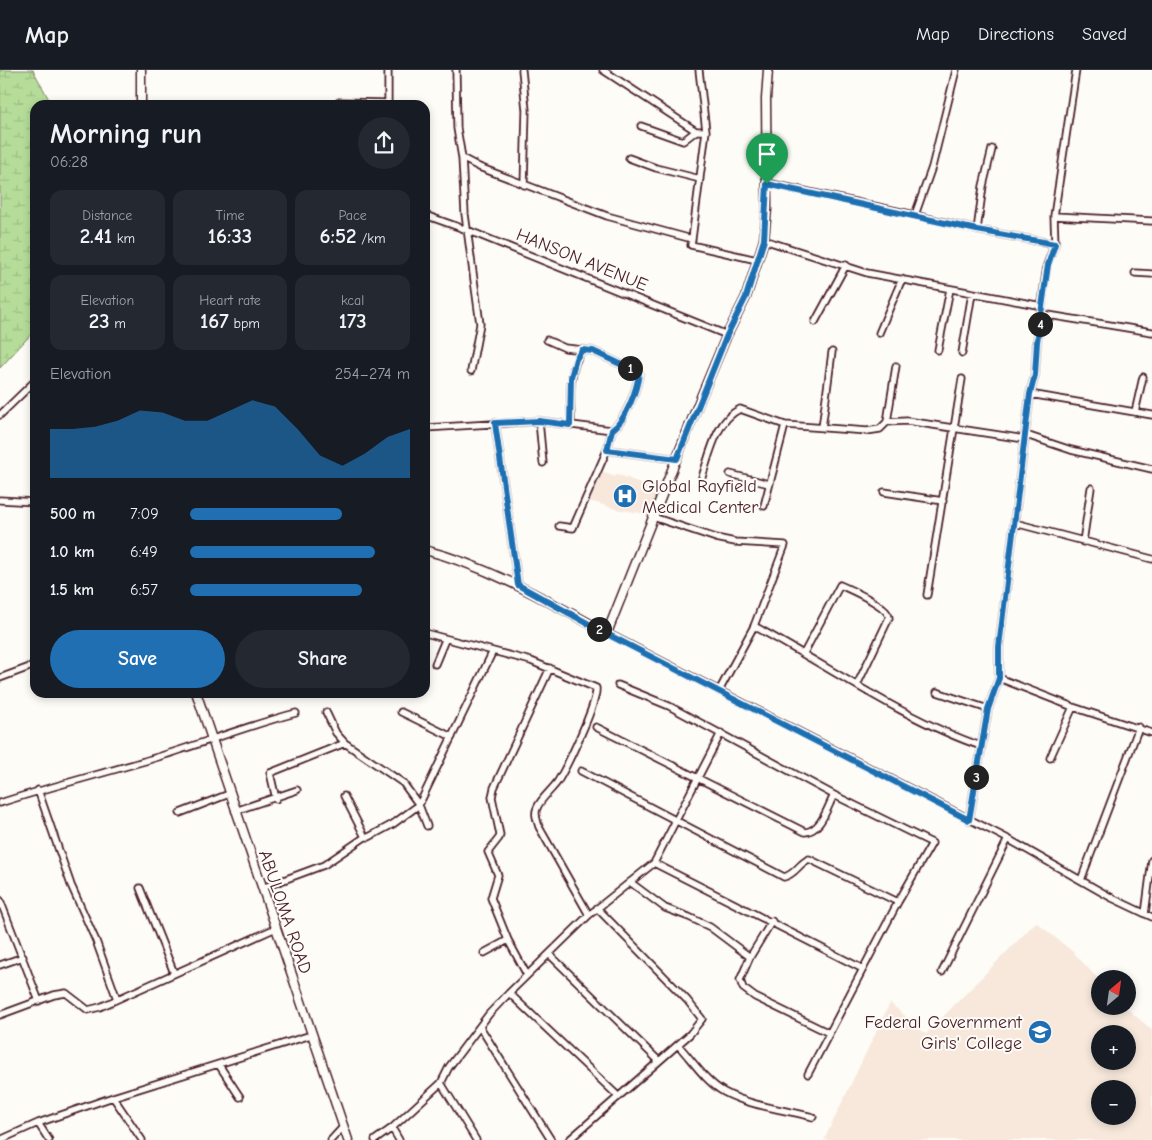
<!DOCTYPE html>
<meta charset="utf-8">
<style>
:root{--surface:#171b24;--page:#242831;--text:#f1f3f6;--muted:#9ea1a6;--line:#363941;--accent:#1f6fb2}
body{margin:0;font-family:"Comic Neue",sans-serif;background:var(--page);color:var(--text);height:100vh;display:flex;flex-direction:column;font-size:19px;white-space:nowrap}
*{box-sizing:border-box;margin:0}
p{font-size:16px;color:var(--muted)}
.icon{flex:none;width:28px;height:28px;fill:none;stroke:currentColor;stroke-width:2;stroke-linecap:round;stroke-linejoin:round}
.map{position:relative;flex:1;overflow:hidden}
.panel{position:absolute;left:30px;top:30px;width:400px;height:598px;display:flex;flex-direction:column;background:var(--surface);border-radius:15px;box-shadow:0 2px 8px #0003}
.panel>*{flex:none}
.needle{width:32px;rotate:29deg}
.tools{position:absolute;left:1091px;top:900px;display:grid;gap:10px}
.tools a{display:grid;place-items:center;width:45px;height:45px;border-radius:50%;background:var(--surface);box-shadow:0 2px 8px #0003;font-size:25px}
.pin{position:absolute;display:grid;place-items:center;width:42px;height:42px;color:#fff;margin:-51px -21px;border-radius:50% 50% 50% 0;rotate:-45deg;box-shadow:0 0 5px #0007}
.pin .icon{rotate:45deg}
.km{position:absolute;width:25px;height:25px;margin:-12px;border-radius:50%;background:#222;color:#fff;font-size:14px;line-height:25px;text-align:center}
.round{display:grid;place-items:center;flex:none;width:52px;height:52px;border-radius:26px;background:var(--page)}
.headline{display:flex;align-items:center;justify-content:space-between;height:85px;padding:0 20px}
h1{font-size:28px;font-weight:800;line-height:38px}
.figures{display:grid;grid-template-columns:repeat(3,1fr);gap:8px;height:85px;padding:5px 20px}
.figures div{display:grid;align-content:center;border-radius:12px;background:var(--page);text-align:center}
.figures b{font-size:21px;font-weight:800}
.figures small{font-size:14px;font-weight:400}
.figures p{font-size:14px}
.chart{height:140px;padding:10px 20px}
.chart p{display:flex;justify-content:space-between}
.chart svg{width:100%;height:90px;margin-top:5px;fill:var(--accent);opacity:.7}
.action{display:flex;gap:10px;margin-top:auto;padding:10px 20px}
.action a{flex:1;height:58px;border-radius:30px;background:var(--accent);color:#fff;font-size:20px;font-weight:800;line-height:58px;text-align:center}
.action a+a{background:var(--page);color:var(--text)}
ul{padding:0 20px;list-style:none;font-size:16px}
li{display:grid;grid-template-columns:80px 60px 1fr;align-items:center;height:38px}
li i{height:12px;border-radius:6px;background:var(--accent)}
header{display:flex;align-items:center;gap:30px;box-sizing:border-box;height:70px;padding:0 25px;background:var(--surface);border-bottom:1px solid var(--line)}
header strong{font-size:24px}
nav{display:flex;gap:28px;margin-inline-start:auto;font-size:18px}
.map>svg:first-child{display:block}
</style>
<header>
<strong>Map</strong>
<nav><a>Map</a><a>Directions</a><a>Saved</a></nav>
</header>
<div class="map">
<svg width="1152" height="1070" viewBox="0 0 1152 1070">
<defs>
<pattern id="wetland-marsh" width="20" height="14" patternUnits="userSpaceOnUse" patternTransform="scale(1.25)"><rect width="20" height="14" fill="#b5dd99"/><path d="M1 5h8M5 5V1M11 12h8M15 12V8" fill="none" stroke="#9dbd84"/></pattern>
</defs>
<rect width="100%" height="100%" fill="#fdfcf7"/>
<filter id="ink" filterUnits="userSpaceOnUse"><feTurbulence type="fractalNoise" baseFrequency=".02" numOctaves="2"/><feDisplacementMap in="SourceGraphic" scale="10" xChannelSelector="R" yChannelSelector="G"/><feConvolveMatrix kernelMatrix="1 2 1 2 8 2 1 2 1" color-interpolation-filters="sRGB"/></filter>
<g filter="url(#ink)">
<!-- built -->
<path fill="#f7e8db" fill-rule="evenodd" d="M 601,401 L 615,407 L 617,404 L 660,421 L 652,445 L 616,439 L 590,431 Z
M 1036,852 L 1073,882 L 1100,911 L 1100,936 L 1124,936 L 1152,960 L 1152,1070 L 824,1070 L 890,933 L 926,964 ZM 1100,964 L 1128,964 L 1128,991 L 1100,991 ZM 1100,1019 L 1128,1019 L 1128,1046 L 1100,1046 Z"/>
<!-- wetland -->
<path fill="url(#wetland-marsh)" stroke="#807e62" d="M 0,0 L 33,0 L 52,35 L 35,35 L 35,260 L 0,298 Z"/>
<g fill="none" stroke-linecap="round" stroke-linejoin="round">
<!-- street casing -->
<g stroke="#4a1f2b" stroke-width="9">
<path id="street" d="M 388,0 L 388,35
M 456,0 L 457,58 L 462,88 L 465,144 L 480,254 L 471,301
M 522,0 L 526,40 L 524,115
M 603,0 L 696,61 L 706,61
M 956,0 L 932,97 L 915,145 L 977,160 L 1055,174
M 339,32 L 388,33
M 641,56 L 683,71 L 696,61
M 462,88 L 479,97 L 607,146 L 692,169 L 691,175 L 757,190
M 629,88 L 656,98 L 700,109
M 767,113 L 915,145
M 425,145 L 467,160 L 727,265
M 1054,146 L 1152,151
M 977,160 L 983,116 L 992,79
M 692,169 L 706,61 L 699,0
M 764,170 L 867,203 L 1042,236
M 1135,203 L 1152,204
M 1042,244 L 1152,262
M 815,252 L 846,195
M 879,263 L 902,209
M 547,270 L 565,278 L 593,281 L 639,303 C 637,320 626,349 612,360 L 607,380 L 575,453 L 573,458 L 559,456
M 938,280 L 950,219
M 962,283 L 972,223
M 1030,324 L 1152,345
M 1135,342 L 1143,307
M 0,345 L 35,311
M 539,351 L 543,393
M 887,352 L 907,351 L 1025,369
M 495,353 L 518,515
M 571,355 C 571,330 567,302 582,280
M 425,358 L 539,351 L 612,360
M 822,358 L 832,282
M 1026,365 L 1071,380 L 1152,399
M 607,380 L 677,389
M 730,404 L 769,414
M 702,407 C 710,384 716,350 740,339 L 785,355 L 867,361 L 880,359 L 887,352 L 896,296
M 884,422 L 943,431
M 0,430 L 35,432
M 764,436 L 785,355
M 653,447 L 716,468 L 735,472 L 785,475 L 754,556 L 719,621
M 1015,453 L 1152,489
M 1083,472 L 1091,418
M 927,525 L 962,309
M 754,556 C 826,595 905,650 981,676
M 425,563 L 531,591 L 596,618 C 598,632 567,696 558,711 C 552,720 541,728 537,738 C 534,744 537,750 539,757 L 589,845
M 607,563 L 1008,769 L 1112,828 L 1152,847
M 804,583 L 840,515 C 851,520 889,536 889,548 L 857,615
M 435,594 L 445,570
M 0,608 L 35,595
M 999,608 L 1073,637 L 1152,663
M 618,615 L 669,636 L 834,725 L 932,773 L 898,832 L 808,1004
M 937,622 L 988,639
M 326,642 L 336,663 L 345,673 L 403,713 L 419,735 L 427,756
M 401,642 L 452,667
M 596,657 L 805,762 C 821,761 827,738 834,725
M 1050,688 L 1073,637
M 581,701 L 784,807 C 796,804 798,794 809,789 L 898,832
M 38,720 L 71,815 L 96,871 L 117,929
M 344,726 L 365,767
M 276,729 L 270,703 L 345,673
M 0,733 C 52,716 105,703 158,687 C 204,673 249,655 296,643
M 235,741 L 297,720
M 180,743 L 229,724
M 969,750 L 988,639 L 999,608 L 999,577 L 1030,324 L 1035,305 L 1037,272 L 1047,195 L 1055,174 L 1054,146 L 1076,0
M 654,793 L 863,899
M 1081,810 L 1139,657
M 630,812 L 665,838 L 689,847 L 710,857 L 750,887
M 140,818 L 174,903
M 262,818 L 324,795 L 365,767 L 369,767 L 393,754 L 419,735 L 493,581
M 0,830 L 39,931
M 1145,844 L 1152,790
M 772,851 L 750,887 L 740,910 L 743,918 L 755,927 L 829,963
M 508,870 L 491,828 L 498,805 L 488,782 L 499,768 L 500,765 L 492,727 L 494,718 L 550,598
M 484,883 L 508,870 L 527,905
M 549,884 L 659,991
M 0,895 L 23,887
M 942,902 L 1008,769
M 509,923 L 619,1027
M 0,945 L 54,925 L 66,923 L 88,940 L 100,937 L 276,858
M 480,957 L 551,1070
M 678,975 C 692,990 706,1012 724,1022 C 750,1036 785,1040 813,1047
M 219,995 L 240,1027
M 441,1013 L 476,1070
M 113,1027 L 142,1070
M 38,1053 L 49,1070
M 392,1058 L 399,1070
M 0,1070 L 38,1053 L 113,1027 L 311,965
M 331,1070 L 343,1057
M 375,1070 L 392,1058 L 441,1013 L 449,997 L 489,944 L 509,923 L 589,845 L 654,793 L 721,663
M 569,1070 L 690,964 L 702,949 L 687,930 L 597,838"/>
</g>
<!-- secondary casing -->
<g stroke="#4a1f2b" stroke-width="11">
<path id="secondary" d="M 141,35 L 141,0
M 425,480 C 490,497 548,531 607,563 L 701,327 L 727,265 L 746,227 L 764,170 L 767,139 L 766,29 L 768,0
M 196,622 L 348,1070"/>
</g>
<!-- street -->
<use href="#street" stroke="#fdfcf7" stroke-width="5.5"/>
<!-- secondary -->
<use href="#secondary" stroke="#fdfcf7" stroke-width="8"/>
</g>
</g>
<g fill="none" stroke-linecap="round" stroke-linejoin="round" filter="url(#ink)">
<!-- route casing -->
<g stroke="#fff" stroke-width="10">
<path id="route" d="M 767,114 L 977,160 L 1055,174 L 1048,195 L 1037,272 L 1035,305 L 1030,324 L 999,577 L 999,608 L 988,639 L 969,750 L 607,564 L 518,515 L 495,353 L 539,351 L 570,355 L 571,307 L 576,289 L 582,280 L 593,281 L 639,303 C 637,320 626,350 612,360 L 607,380 L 677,389 L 727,265 L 746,227 L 764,170 Z"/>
</g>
<!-- route -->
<use href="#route" stroke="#1f6fb2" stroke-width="6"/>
</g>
<!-- icons -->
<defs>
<g id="hospital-disc" transform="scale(1.25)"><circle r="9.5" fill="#1f6fb2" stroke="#fdfcf7"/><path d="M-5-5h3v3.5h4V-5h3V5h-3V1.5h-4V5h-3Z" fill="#fff"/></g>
<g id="university-disc" transform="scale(1.25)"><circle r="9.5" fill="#1f6fb2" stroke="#fdfcf7"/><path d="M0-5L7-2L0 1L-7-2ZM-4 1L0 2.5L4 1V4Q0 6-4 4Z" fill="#fff"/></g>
</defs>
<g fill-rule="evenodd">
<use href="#hospital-disc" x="625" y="426"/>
<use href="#university-disc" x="1040" y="962"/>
</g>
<g text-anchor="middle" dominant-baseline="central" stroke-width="4" stroke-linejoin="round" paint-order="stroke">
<!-- street labels -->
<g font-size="18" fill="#4a1f2b" stroke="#fdfcf7">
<text transform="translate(582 190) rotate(22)">HANSON AVENUE</text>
<text transform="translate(285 842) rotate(71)">ABULOMA ROAD</text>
</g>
<!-- poi labels -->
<g font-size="18" fill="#4a1f2b" stroke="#fdfcf7" text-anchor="start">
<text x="642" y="416">Global Rayfield<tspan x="642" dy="21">Medical Center</tspan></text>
<text x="1022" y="952" text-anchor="end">Federal Government<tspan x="1022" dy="21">Girls' College</tspan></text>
</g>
</g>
</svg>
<div class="tools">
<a><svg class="needle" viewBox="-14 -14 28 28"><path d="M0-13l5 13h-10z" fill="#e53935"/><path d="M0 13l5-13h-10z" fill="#9ea1a6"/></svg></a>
<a>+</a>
<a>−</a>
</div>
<div class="pin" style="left:767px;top:114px;background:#1e9e55"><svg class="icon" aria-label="arrive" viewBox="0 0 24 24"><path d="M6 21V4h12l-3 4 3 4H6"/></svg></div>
<b class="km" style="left:630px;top:298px">1</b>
<b class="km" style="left:599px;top:559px">2</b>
<b class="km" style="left:976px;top:707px">3</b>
<b class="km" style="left:1040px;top:254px">4</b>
<section class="panel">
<div class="headline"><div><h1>Morning run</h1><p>06:28</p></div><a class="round"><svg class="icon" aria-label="share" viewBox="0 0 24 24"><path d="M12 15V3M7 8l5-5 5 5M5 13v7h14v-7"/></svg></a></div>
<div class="figures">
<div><p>Distance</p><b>2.41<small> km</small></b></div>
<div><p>Time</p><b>16:33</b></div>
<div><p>Pace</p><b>6:52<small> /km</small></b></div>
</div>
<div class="figures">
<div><p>Elevation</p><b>23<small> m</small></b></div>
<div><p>Heart rate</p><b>167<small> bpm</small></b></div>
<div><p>kcal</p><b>173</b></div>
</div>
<div class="chart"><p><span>Elevation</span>254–274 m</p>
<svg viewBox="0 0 160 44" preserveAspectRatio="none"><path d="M0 44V20L10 20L20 19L30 16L40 11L50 12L60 16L70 16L80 11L90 6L100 9L110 20L120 33L130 38L140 32L150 24L160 20V44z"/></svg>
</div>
<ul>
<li><b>500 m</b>7:09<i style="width:69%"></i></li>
<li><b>1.0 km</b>6:49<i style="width:84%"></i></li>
<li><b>1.5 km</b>6:57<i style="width:78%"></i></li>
</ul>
<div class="action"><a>Save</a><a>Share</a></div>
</section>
</div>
